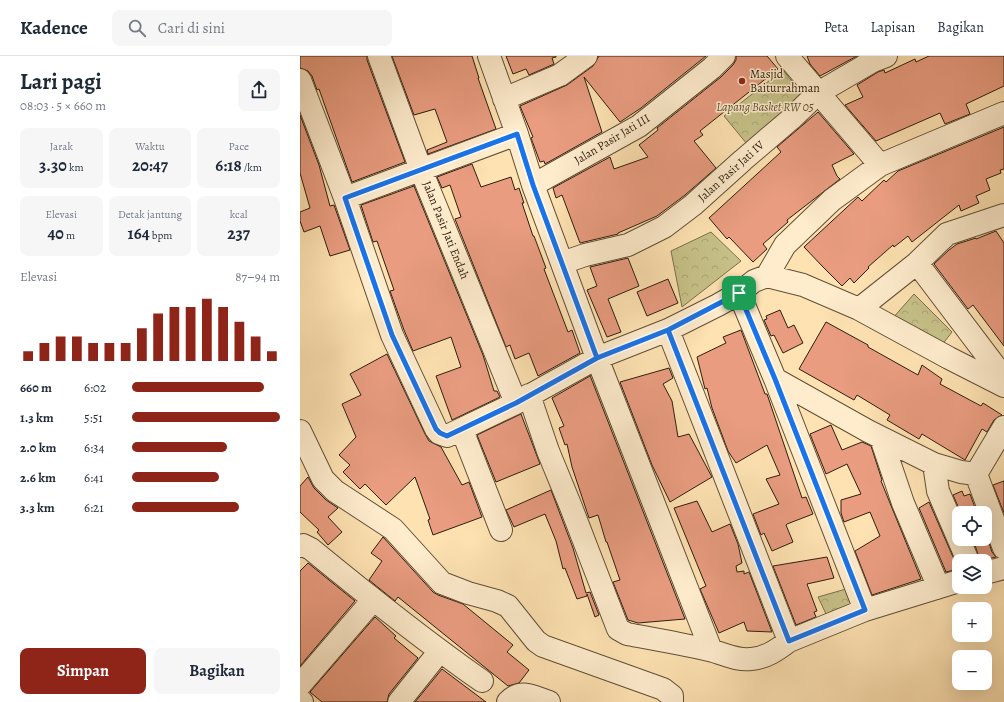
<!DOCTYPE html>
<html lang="id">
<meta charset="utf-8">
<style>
:root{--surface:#fff;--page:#f6f6f7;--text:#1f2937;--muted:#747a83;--line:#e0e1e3;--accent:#8f2418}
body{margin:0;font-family:Alegreya,serif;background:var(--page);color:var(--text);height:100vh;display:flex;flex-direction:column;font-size:15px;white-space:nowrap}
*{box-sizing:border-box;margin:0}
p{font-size:13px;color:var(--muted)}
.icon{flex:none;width:22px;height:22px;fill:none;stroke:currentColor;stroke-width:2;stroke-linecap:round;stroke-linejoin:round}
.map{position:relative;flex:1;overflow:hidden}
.details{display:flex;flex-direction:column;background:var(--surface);width:300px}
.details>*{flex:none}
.controls{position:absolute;left:652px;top:450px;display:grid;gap:8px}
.controls a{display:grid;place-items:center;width:40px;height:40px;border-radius:8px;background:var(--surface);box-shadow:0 4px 16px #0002;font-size:20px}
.pin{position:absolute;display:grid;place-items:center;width:34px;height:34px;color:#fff;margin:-17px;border-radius:8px;box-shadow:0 2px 6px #0006}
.round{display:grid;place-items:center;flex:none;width:42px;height:42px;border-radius:8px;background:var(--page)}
.overview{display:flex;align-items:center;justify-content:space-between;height:68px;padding:0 20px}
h1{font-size:22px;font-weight:600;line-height:30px}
.metrics{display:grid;grid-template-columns:repeat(3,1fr);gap:6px;height:68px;padding:4px 20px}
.metrics div{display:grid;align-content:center;border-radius:8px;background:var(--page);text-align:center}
.metrics b{font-size:17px;font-weight:600}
.metrics small{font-size:11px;font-weight:400}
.metrics p{font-size:11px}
.chart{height:112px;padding:8px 20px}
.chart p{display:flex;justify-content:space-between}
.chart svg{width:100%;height:72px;margin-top:4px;stroke:var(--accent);stroke-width:6}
.cta{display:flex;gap:8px;margin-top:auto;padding:8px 20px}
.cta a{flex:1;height:46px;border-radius:8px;background:var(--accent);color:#fff;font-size:16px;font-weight:600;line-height:46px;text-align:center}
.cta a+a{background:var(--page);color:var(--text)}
ul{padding:0 20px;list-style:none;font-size:13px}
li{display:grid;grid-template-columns:64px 48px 1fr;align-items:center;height:30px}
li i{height:10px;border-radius:5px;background:var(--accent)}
header{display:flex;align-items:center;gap:24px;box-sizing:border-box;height:56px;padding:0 20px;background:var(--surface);border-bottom:1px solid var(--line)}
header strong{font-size:19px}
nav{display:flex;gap:22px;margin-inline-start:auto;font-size:14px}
.search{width:280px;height:36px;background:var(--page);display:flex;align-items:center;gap:10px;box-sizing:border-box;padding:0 14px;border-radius:8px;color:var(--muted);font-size:15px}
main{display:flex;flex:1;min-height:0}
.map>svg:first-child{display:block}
</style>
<header>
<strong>Kadence</strong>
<div class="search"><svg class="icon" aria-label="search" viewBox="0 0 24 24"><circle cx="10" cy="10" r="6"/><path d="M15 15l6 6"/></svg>Cari di sini</div>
<nav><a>Peta</a><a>Lapisan</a><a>Bagikan</a></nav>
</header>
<main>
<section class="details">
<div class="overview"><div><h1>Lari pagi</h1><p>08:03 · 5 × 660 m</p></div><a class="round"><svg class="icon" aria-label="share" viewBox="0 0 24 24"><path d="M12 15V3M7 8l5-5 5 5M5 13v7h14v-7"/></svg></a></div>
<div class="metrics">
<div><p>Jarak</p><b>3.30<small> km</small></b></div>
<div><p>Waktu</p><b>20:47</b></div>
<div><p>Pace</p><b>6:18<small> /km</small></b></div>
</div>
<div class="metrics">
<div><p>Elevasi</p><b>40<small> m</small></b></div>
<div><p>Detak jantung</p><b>164<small> bpm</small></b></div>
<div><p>kcal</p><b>237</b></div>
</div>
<div class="chart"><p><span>Elevasi</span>87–94 m</p>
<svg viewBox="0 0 160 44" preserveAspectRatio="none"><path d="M5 44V38M15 44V33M25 44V29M35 44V29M45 44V33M55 44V33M65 44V33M75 44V24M85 44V15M95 44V11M105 44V11M115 44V6M125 44V11M135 44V20M145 44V29M155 44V38"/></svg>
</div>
<ul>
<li><b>660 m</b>6:02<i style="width:89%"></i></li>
<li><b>1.3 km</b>5:51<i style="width:100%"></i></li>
<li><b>2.0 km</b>6:34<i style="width:64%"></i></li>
<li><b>2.6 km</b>6:41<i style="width:59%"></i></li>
<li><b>3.3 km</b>6:21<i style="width:72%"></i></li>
</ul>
<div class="cta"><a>Simpan</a><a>Bagikan</a></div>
</section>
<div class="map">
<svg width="704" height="646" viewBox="0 0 704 646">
<defs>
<pattern id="park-crowns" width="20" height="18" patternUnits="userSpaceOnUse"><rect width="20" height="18" fill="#c6c188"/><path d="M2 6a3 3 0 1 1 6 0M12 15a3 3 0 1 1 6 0" fill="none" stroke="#aaa574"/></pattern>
</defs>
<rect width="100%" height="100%" fill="#fee2b2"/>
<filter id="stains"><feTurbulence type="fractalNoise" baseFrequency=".005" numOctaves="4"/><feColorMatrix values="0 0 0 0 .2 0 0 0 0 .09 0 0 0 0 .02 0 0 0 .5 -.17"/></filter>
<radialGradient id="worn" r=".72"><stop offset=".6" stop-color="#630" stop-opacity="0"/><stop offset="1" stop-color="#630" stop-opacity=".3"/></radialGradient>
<!-- park -->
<path fill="url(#park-crowns)" stroke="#7a704a" d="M 483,14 L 505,42 L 447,88 L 424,60 Z
M 411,176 L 441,205 L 382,251 L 371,195 Z
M 614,238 L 652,276 L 638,294 L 592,263 Z
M 546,533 L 552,552 L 527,560 L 518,541 Z"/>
<!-- building -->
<path fill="#e99c80" stroke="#2d1e0d" d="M 0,0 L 67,0 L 67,4 L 105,106 L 52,126 L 19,33 L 17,34 L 12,20 L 8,15 L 0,12 Z
M 92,0 L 172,0 L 179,22 L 178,22 L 196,73 L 128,98 L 127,94 L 147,86 L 135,53 L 114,59 Z
M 206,0 L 256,0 L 256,1 L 252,2 L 254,8 L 229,19 L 226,13 L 213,18 Z
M 299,0 L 406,0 L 341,52 L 320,66 L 284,21 L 302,76 L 245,108 L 244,105 L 240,106 L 231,82 L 233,81 L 220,50 L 267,29 L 293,10 Z
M 436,0 L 467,0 L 478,13 L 400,75 L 403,79 L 394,85 L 416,112 L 385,139 L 357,160 L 318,177 L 318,178 L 280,187 L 262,139 L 256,142 L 253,132 L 310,101 L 314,113 L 348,101 L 339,89 L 358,74 L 357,72 L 421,21 L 433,9 L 436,4 Z
M 507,0 L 557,0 L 520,20 L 510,8 Z
M 629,0 L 704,0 L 704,30 L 666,48 L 670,58 L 645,68 L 640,57 L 576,85 L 545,49 L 563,41 L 557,29 L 578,16 L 584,14 L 585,17 L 615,3 L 616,6 Z
M 518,56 L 554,98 L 532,109 L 537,120 L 540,123 L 487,164 L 488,166 L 463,188 L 467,193 L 453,206 L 429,181 L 427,183 L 409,162 L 481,96 L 477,91 Z
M 0,59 L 19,109 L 30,150 L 34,149 L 50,194 L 30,200 L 20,170 L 4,176 L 0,165 L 0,156 L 10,152 L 0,117 Z
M 704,71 L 704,113 L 700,114 L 701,117 L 686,123 L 690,134 L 676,140 L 679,147 L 661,155 L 659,149 L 612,186 L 608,180 L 594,191 L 593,189 L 568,211 L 569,212 L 554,227 L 550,222 L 542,230 L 524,212 L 504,191 L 558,141 L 562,145 L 584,124 L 586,126 L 598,115 Z
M 172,108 L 181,131 L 211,121 L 215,134 L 219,132 L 224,147 L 222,147 L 233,180 L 234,180 L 246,212 L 244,213 L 268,276 L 272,274 L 280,297 L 238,320 L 229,297 L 215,303 L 210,289 L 206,291 L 155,163 L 161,161 L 150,129 L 142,132 L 137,121 Z
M 114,130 L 183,299 L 194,335 L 197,335 L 200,341 L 152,364 L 136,320 L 161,311 L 151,281 L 113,295 L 104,274 L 90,235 L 94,234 L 77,185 L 73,186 L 61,149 Z
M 696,175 L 704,187 L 704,290 L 673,249 L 668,253 L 634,208 L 649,194 L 657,188 L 676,182 L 676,183 Z
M 328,202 L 339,230 L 308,243 L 321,276 L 307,281 L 287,234 L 297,230 L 290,211 Z
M 368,223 L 378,247 L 347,260 L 337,236 Z
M 480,254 L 488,272 L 494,269 L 503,287 L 483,297 L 474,279 L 471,280 L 464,264 L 467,263 L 466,260 Z
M 526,266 L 568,289 L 568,291 L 618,319 L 622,309 L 642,323 L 640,328 L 681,350 L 683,347 L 702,359 L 694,364 L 687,376 L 682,373 L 665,404 L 622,378 L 619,383 L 587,364 L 590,359 L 557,339 L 554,344 L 499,313 Z
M 441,274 L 465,338 L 467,338 L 502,442 L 506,441 L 513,458 L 487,468 L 486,469 L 493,486 L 472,495 L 464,477 L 461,479 L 453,458 L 479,448 L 466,423 L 480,419 L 467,389 L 436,407 L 428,395 L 412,352 L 407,332 L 405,333 L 397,301 L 426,287 L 423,281 Z
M 87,298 L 125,378 L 129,385 L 141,391 L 162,429 L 169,426 L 182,461 L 133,479 L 128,464 L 130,463 L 115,421 L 86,449 L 65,428 L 60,433 L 43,416 L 50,409 L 39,399 L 56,381 L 42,348 L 61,339 L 50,318 Z
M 369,312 L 373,322 L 363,328 L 372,345 L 378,381 L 389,378 L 412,421 L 370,446 L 352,409 L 320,326 Z
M 290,320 L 291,322 L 385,563 L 338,567 L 328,564 L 313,526 L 320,524 L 307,486 L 306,486 L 298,459 L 289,462 L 272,411 L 267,388 L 265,389 L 259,372 L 264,370 L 252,342 Z
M 221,358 L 240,408 L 196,426 L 177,379 Z
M 531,369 L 542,394 L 562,386 L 571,390 L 582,424 L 581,425 L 621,523 L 572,539 L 555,495 L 580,480 L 570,456 L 544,466 L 541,457 L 541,444 L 561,438 L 547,408 L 526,418 L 510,378 Z
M 8,421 L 14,432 L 26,444 L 38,452 L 28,461 L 42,476 L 28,489 L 17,476 L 19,474 L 0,456 L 0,430 Z
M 704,425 L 704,457 L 693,429 Z
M 251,434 L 273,492 L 286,537 L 290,536 L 299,559 L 295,561 L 287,538 L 287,540 L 277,543 L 265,512 L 263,513 L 256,485 L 245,458 L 214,471 L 206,454 Z
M 662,435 L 664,440 L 670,438 L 677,457 L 661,457 L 653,439 Z
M 397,445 L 412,476 L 430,468 L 438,488 L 442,507 L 436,510 L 437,516 L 444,515 L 444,518 L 449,516 L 472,576 L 447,575 L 444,566 L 419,577 L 400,533 L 406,530 L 374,452 Z
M 629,446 L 657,510 L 659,513 L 646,516 L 619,452 Z
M 83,481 L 133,536 L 138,539 L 163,548 L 213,589 L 207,596 L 229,614 L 219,627 L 208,630 L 98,541 L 95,545 L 69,524 L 82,505 L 71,497 Z
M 687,481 L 692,496 L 696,501 L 680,505 L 674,486 Z
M 527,501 L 534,522 L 507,528 L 517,555 L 514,556 L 516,561 L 496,569 L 473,510 Z
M 8,507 L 55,545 L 0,610 L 0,515 Z
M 75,561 L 96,580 L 94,582 L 118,602 L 89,638 L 87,646 L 22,646 L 10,636 Z
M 142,613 L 186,646 L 115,646 Z"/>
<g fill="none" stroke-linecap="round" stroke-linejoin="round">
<!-- minor casing -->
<g stroke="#614f36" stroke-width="24">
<path id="minor" d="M 79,0 L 121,114 L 216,347
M 189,0 L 217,78 L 233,129 L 297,302 L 411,594
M 487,0 L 580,109
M 0,24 L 45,142 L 92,279 L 136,373 L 139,377 L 147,380 L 216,347 L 297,302 L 368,274 L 418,249 L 439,237 L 454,225 L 467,220 L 503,229 L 559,253 L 649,302 L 704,330
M 204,43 L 260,19 L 286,0
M 233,129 L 339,70 L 412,12 L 424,0
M 45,142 L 217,78
M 262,207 L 285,199 L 328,189 L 364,171 L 393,149 L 443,104 L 491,63 L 518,37 L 573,5 L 586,0
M 617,207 L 704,322
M 467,220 L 485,189 L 532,144 L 580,109 L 704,57
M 439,237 L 475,323 L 565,554
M 559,253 L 617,207 L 647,178 L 704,159
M 475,323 L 568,375 L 634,408 L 638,435 L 668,505
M 229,339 L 248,395 L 271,451 L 318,573 L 327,578 C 354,583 382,588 409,594 C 423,597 436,605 451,603 C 466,602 477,594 489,585 L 368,274
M 704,371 L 676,418 L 704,492
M 162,374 L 201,474
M 0,375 L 23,423 L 35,435 L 93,473 L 142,527 L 168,537 L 197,545 L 208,550 L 236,585 L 243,590 L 363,633 L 372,640 L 372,646
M 581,382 L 603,447 L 636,525 L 637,532
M 634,408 L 661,416 L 676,418
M 0,490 L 3,489 L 11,493 C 67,539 123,584 182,625
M 685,517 L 704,512
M 489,585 L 565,554 L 659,525
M 0,629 L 73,544
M 0,644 L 2,646
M 99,646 L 139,596
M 208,646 C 221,632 234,641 249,646"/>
</g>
<!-- minor -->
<use href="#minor" stroke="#feeccd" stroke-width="22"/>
</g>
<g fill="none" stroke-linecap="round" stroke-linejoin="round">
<!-- route casing -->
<g stroke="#fff" stroke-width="8">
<path id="route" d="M 439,237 L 368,274 L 297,302 L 216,347 L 147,380 L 140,377 L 136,373 L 92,279 L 45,142 L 217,78 L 233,129 L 297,302 L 368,274 L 489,585 L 565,554 L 475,323 L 439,237"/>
</g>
<!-- route -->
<use href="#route" stroke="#1a73e8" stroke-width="5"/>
</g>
<!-- markers -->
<circle fill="#8f2418" stroke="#feeccd" stroke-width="1.5" cx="442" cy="25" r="4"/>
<g text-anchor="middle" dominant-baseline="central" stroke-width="3" stroke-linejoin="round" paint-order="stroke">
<!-- poi labels -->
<g font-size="12" fill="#2d1e0d" stroke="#feeccd" text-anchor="start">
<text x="450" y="18">Masjid<tspan x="450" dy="14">Baiturrahman</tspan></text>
</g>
<!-- park labels -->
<g font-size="12" font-style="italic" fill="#5b4f32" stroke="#feeccd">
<text x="465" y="51">Lapang Basket RW 05</text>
</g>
<!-- street labels -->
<g font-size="12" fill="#2d1e0d" stroke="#feeccd">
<text transform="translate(312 83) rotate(-31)">Jalan Pasir Jati III</text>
<text transform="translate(431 115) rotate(-42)">Jalan Pasir Jati IV</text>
<text transform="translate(146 174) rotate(68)">Jalan Pasir Jati Endah</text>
</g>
</g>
<rect width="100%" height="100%" filter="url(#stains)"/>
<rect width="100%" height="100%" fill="url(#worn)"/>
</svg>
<div class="controls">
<a><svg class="icon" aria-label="locate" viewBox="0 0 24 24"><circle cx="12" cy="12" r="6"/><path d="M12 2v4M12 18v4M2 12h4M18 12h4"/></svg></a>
<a><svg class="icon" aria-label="layers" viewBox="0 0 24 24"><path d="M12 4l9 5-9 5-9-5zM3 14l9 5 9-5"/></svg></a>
<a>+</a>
<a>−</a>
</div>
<div class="pin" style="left:439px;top:237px;background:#1e9e55"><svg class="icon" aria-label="arrive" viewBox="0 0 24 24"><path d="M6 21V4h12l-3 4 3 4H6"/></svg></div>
</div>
</main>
